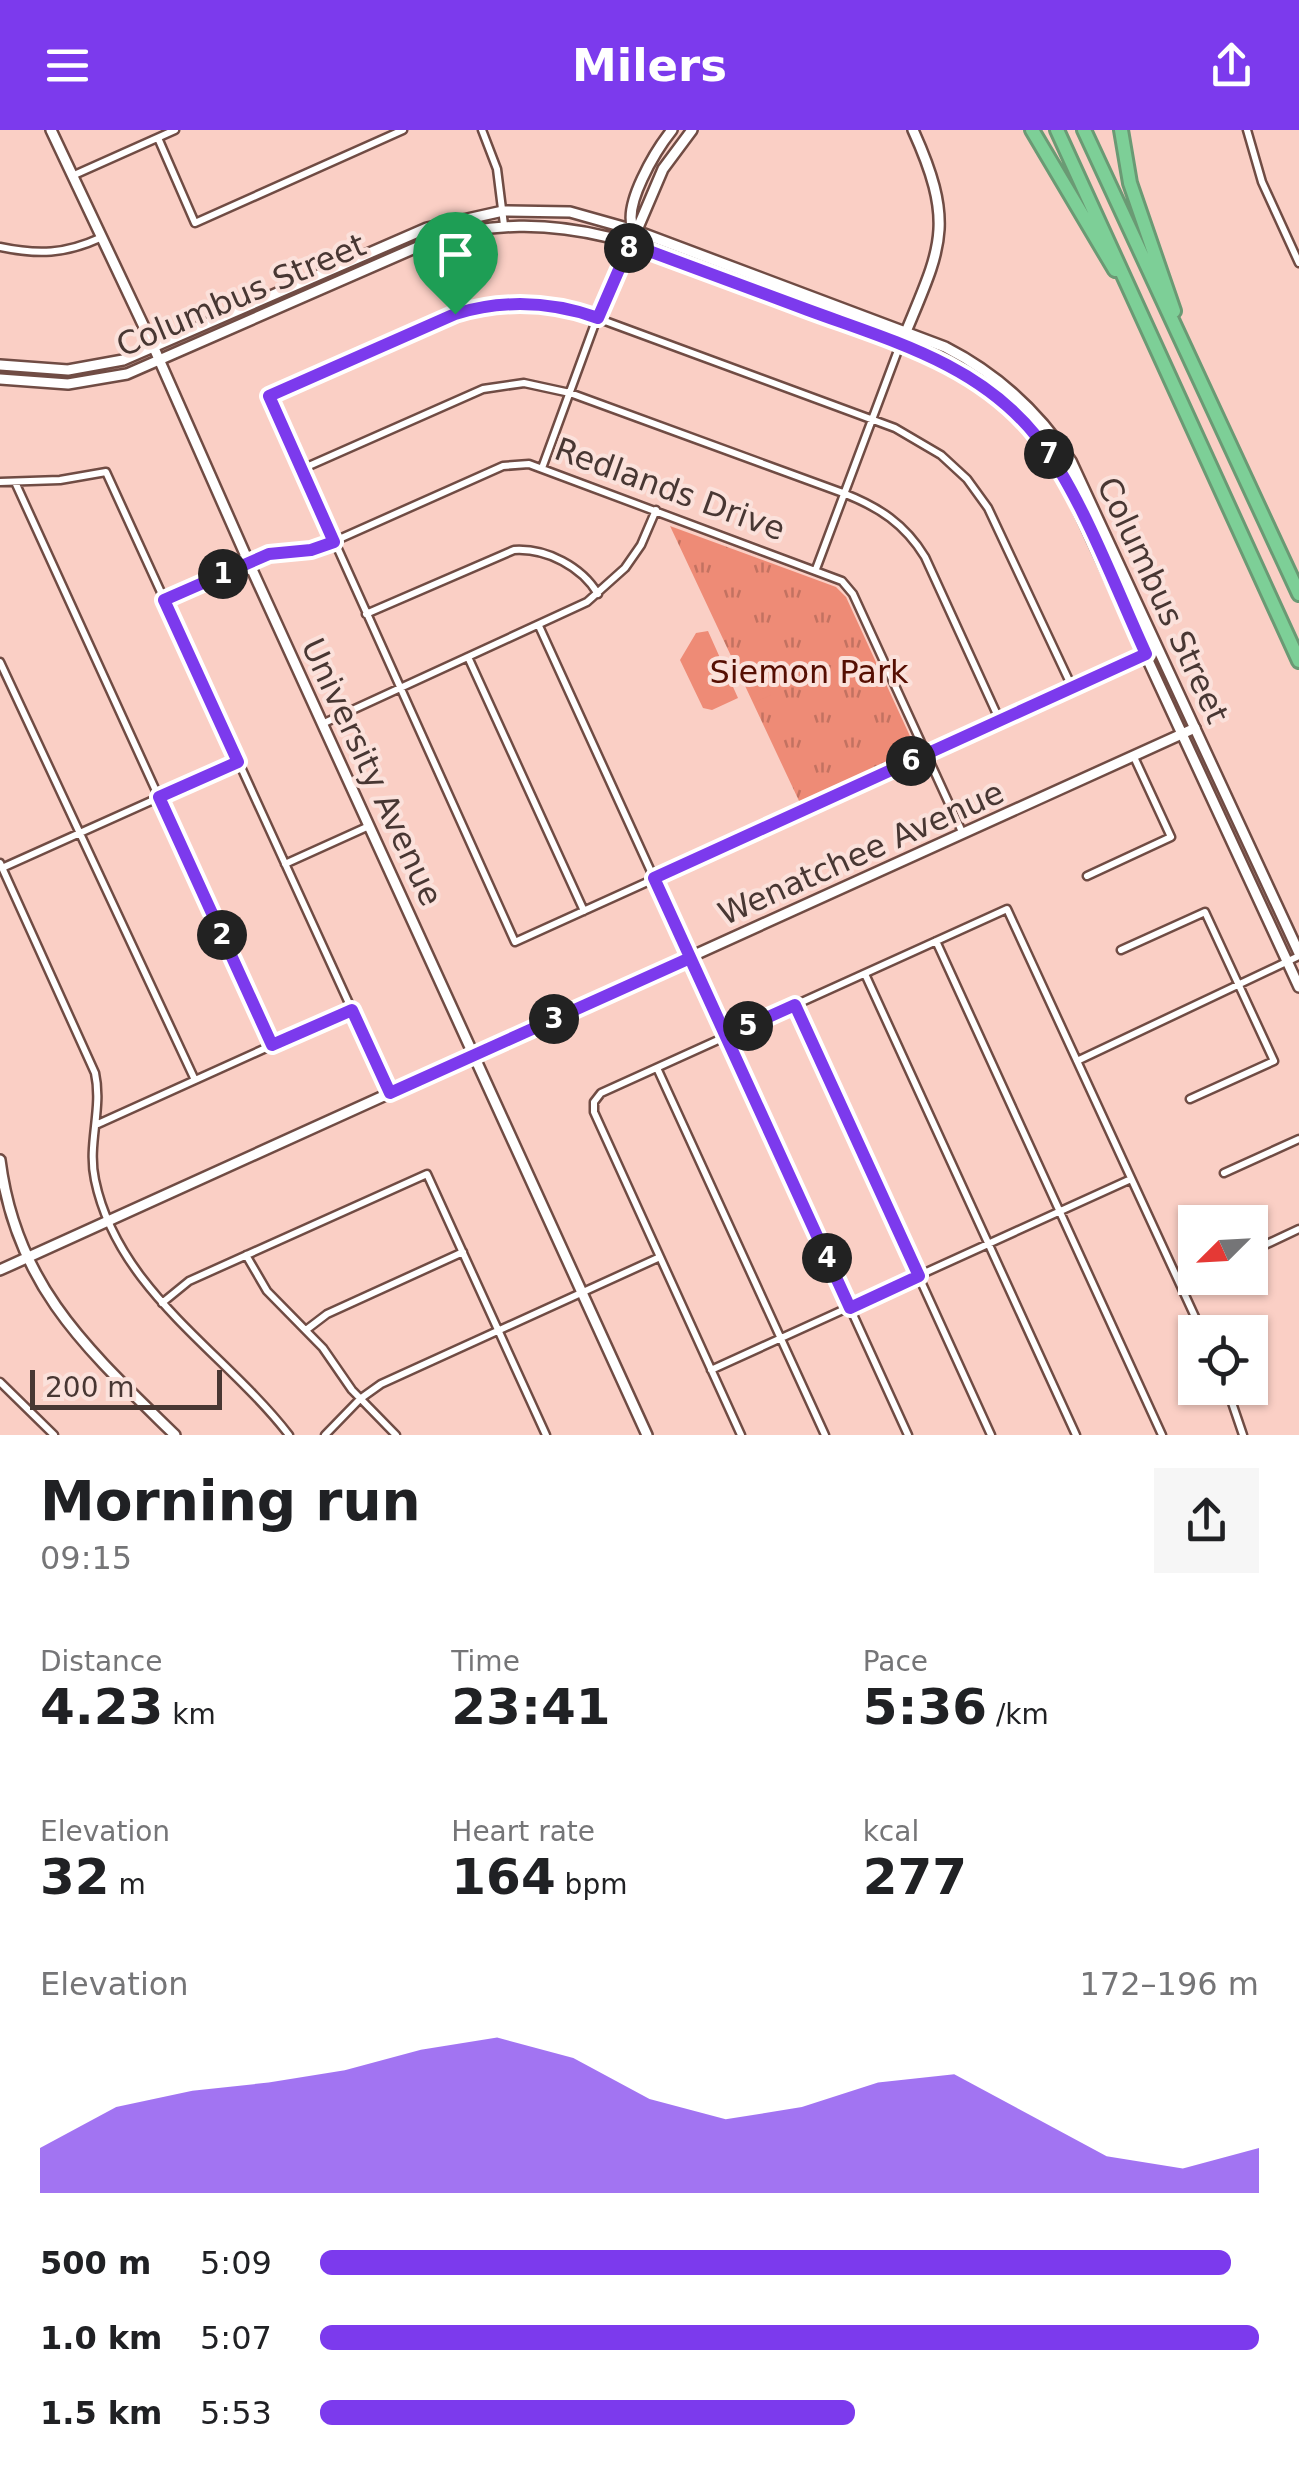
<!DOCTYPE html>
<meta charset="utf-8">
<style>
:root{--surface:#fff;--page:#f6f6f6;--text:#202124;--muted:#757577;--accent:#7c3aed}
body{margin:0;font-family:"DejaVu Sans",sans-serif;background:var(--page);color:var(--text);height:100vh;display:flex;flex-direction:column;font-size:38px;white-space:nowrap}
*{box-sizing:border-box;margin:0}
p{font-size:32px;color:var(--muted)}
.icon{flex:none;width:55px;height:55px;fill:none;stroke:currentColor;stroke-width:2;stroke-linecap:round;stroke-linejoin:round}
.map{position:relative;height:1305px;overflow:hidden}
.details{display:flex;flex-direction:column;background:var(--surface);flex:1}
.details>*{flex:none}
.needle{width:65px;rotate:246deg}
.fabs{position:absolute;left:1178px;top:1075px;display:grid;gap:20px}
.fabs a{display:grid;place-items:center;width:90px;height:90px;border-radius:0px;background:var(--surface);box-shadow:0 2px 8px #0004;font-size:50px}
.scale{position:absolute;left:30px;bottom:25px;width:192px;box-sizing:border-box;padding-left:10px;border:5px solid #483733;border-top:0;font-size:28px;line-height:35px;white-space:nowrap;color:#483733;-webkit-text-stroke:8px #fbe1db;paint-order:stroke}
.pin{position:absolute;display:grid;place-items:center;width:85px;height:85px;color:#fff;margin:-102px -42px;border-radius:50% 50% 50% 0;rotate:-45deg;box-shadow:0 0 10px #0007}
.pin .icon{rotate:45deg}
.km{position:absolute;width:50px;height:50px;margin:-25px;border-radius:50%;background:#222;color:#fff;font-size:28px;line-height:50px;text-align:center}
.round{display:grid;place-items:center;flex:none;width:105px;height:105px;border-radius:0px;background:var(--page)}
.headline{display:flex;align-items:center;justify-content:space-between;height:170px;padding:0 40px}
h1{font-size:55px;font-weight:600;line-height:75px}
.metrics{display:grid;grid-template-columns:repeat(3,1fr);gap:15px;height:170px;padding:10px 40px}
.metrics div{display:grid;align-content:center}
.metrics b{font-size:50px;font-weight:600}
.metrics small{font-size:28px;font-weight:400}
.metrics p{font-size:28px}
.chart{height:280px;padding:20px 40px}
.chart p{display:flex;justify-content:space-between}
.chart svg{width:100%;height:180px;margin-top:10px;fill:var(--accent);opacity:.7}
ul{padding:0 40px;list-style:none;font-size:32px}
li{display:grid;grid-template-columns:160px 120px 1fr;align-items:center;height:75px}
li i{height:25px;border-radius:12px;background:var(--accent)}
header{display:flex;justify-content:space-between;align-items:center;height:130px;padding:0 40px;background:var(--accent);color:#fff;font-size:45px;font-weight:600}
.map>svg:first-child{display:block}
</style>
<header><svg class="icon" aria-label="menu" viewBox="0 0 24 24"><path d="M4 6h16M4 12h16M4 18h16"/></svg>Milers<svg class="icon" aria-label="share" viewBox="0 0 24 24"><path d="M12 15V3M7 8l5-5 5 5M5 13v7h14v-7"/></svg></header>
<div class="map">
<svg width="1299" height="1305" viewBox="0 0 1299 1305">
<defs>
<pattern id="grass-tufts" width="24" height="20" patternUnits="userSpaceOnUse" patternTransform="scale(2.5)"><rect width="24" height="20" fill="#ee8b76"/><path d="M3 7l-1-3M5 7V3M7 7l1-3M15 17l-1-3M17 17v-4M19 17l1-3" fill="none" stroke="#c37261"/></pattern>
</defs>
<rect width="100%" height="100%" fill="#facfc5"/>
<!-- grass -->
<path fill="url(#grass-tufts)" d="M 670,396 L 836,457 L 846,467 L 915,617 L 913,623 L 844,652 L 845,655 L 802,675 L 800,673 Z"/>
<!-- garden -->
<path fill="#ee8b76" d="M 708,501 L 738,568 L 712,580 L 703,578 L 680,530 L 696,503 Z
M 760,539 L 771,565 L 755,572 L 745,547 Z"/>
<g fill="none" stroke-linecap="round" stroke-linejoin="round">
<!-- minor casing -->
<g stroke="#704c44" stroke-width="11">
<path id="minor" d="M 482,0 L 497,39 L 504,95
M 1247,0 L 1262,52 L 1299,133
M 158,8 L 195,93 L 403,0
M 72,46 L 175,0
M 0,117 C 38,125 65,124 100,108
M 542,338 L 597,188 L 630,116
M 302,339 L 483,259 L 524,253 L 570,263 L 843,363 C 879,377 905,394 925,427 L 1000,591
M 0,352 L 60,350 L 106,342 L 390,963
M 15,352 L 272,915
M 816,439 L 900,215
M 164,470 L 269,424 L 319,418 L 503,336 L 529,334 L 842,451 L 853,464 L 963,704
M 366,484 L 514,420 C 547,418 582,437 598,464
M 539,496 L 908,1305
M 468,527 L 584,781
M 0,532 L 195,950
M 1073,559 L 988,378 L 967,349 L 941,325 L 895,298 L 597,188 L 543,174 L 507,174 L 472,179 L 442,189 L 269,266 L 515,812 L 1073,559 L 1145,524
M 322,594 L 587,472 L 625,438 L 641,415 L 656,380
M 0,733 L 95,943 C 103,979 87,1014 95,1050 C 118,1161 224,1221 289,1305
M 285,734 L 369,696
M 2,738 L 238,632
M 1087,746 L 1171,707 L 1134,627
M 936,811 L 1162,1305
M 1121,820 L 1205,782 L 1274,931 L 1190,969
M 865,844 L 1076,1305
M 795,875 L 991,1305
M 1077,931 L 1299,826
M 657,938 L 825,1305
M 98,994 L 352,879
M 1224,1043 L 1299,1009
M 1250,1122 L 1299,1099
M 246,1125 L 267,1161 L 323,1218 L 352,1260 L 396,1305
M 1180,1154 L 1195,1147
M 162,1173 L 189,1151 L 427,1044 L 546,1305
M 306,1200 L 327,1184 L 463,1122
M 711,1240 L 1131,1049
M 0,1252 L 54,1305
M 1227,1258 L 1243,1305
M 325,1305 L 360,1269 L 381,1254 L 660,1127
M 741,1305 L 594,982 L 594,972 L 601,963 L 1007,779 L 1202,1202"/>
</g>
<!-- tertiary casing -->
<g stroke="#704c44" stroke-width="14">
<path id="tertiary" d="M 51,0 L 154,218 L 249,433 L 647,1305
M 0,1030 C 16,1157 89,1221 175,1305
M 0,1140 L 1195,598"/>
</g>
<!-- secondary casing -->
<g stroke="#704c44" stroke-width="14">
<path id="secondary" d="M 634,100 C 621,77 656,20 672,0
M 631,114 L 663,39 L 692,0
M 901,214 C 939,120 958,99 913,0
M 0,235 L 68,240 L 123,230 L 427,98 L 503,81 L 570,82 L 634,100 L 945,217 C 998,244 1039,282 1071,331 L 1299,823
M 0,249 L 68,254 L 127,244 L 431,111 C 491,92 547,92 608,107 L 942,231 C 991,257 1029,292 1059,338 L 1299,857"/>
</g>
<!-- motorway casing -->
<g stroke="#6a9a74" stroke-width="18">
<path id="motorway" d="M 1032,0 L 1115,140
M 1057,0 L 1299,531
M 1084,0 L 1299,464
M 1121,0 L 1130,53 L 1174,181"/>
</g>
<!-- minor -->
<use href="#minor" stroke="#fff" stroke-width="6"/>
<!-- tertiary -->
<use href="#tertiary" stroke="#fff" stroke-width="9"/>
<!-- secondary -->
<use href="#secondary" stroke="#fff" stroke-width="9"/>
<!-- motorway -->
<use href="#motorway" stroke="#7dcf97" stroke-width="12"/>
</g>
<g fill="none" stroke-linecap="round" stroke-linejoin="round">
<!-- route casing -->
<g stroke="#fff" stroke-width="20">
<path id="route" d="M 455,184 L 269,266 L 334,412 L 311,420 L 269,424 L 164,470 L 238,632 L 159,667 L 272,915 L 352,880 L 390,963 L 690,828 L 850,1178 L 919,1146 L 795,875 L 726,906 L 654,748 L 1146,524 C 1115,457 1081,363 1037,307 C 979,234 892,211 808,180 C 749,158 690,136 630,114 L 598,188 C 550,171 504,169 455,184"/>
</g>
<!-- route -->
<use href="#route" stroke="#7c3aed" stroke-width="12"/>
</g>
<g text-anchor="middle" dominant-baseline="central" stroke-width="8" stroke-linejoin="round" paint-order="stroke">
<!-- street labels -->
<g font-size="32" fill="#483733" stroke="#fbe1db">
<text transform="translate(241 165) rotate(-23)">Columbus Street</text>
<text transform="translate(670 359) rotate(20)">Redlands Drive</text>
<text transform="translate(1163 470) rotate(65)">Columbus Street</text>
<text transform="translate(372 642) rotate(65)">University Avenue</text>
<text transform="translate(861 723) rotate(-24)">Wenatchee Avenue</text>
</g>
<!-- park labels -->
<g font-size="32" fill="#550e02" stroke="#fbe1db">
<text x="809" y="542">Siemon Park</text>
</g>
</g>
</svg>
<div class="fabs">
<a><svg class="needle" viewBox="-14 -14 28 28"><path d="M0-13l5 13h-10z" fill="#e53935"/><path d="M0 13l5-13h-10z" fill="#757577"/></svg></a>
<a><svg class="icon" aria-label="locate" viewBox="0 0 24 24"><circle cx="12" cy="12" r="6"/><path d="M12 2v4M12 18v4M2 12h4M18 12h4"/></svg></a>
</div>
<div class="scale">200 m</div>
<div class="pin" style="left:455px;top:184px;background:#1e9e55"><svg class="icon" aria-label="arrive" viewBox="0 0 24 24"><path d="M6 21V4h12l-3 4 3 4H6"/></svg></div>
<b class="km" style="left:223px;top:444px">1</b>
<b class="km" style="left:222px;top:805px">2</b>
<b class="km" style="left:554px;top:889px">3</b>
<b class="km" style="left:827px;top:1128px">4</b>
<b class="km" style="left:748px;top:896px">5</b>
<b class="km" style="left:911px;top:631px">6</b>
<b class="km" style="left:1049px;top:324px">7</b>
<b class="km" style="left:629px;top:118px">8</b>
</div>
<section class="details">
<div class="headline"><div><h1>Morning run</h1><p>09:15</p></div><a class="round"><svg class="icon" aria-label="share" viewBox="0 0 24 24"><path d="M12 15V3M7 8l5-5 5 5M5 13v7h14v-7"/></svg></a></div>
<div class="metrics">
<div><p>Distance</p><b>4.23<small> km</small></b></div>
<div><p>Time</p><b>23:41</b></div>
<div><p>Pace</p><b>5:36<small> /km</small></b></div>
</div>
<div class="metrics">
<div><p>Elevation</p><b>32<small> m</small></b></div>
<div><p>Heart rate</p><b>164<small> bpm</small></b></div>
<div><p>kcal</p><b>277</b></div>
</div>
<div class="chart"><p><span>Elevation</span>172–196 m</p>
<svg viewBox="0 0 160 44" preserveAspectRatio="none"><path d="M0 44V33L10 23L20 19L30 17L40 14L50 9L60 6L70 11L80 21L90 26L100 23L110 17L120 15L130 25L140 35L150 38L160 33V44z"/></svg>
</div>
<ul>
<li><b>500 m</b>5:09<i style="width:97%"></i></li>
<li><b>1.0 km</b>5:07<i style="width:100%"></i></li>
<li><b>1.5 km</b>5:53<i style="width:57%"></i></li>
</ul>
</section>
